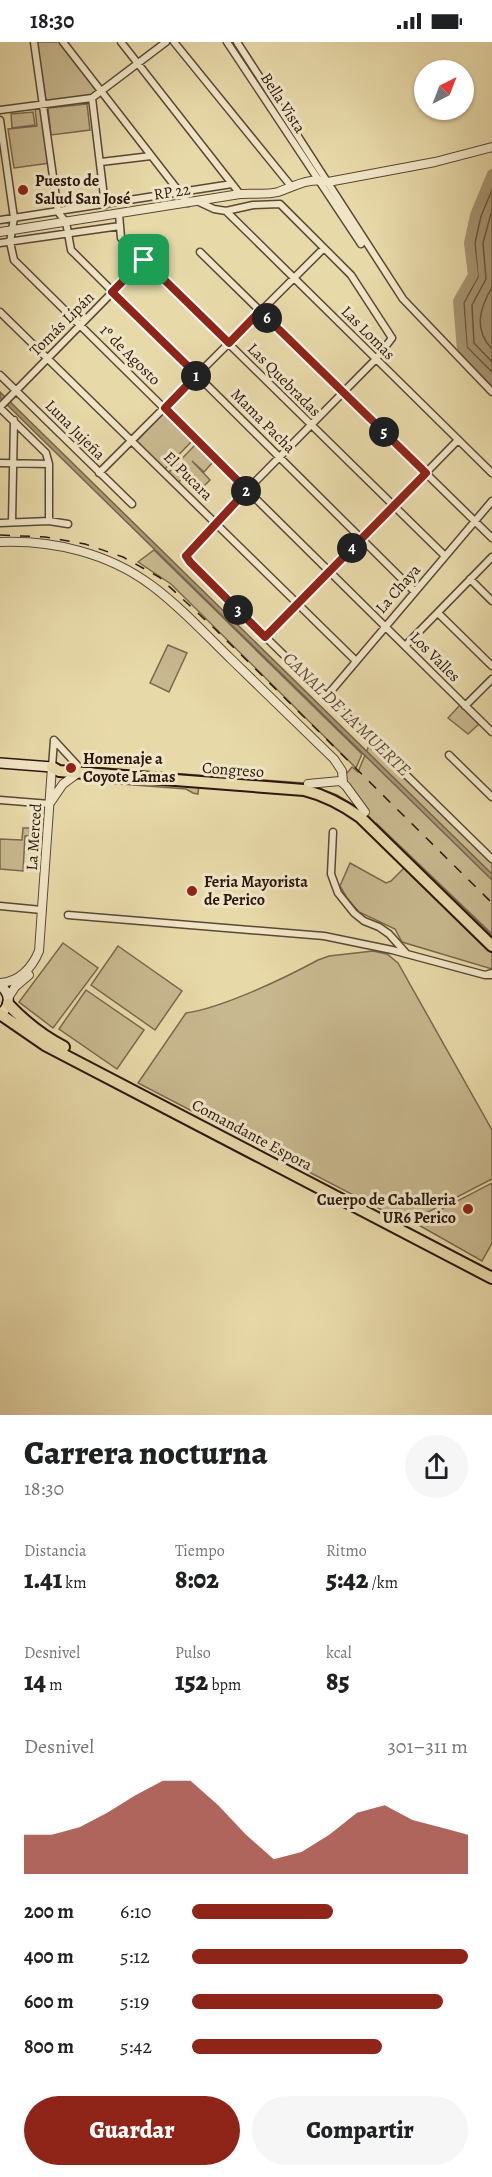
<!DOCTYPE html>
<html lang="es">
<meta charset="utf-8">
<style>
:root{--surface:#fff;--page:#f6f6f6;--text:#202124;--muted:#757577;--accent:#8f2418}
body{margin:0;font-family:Alegreya,serif;background:var(--page);color:var(--text);height:100vh;display:flex;flex-direction:column;font-size:22px;white-space:nowrap}
*{box-sizing:border-box;margin:0}
p{font-size:20px;color:var(--muted)}
.icon{flex:none;width:33px;height:33px;fill:none;stroke:currentColor;stroke-width:2;stroke-linecap:round;stroke-linejoin:round}
.map{position:relative;height:1373px;overflow:hidden}
.panel{display:flex;flex-direction:column;background:var(--surface);flex:1}
.panel>*{flex:none}
.needle{width:39px;rotate:42deg}
.controls{position:absolute;left:414px;top:18px;display:grid;gap:12px}
.controls a{display:grid;place-items:center;width:60px;height:60px;border-radius:50%;background:var(--surface);box-shadow:0 2px 4px #0004;font-size:30px}
.pin{position:absolute;display:grid;place-items:center;width:51px;height:51px;color:#fff;margin:-26px;border-radius:12px;box-shadow:0 3px 9px #0006}
.km{position:absolute;width:30px;height:30px;margin:-15px;border-radius:50%;background:#222;color:#fff;font-size:16px;line-height:30px;text-align:center}
.round{display:grid;place-items:center;flex:none;width:63px;height:63px;border-radius:32px;background:var(--page)}
.overview{display:flex;align-items:center;justify-content:space-between;height:102px;padding:0 24px}
h1{font-size:33px;font-weight:800;line-height:45px}
.figures{display:grid;grid-template-columns:repeat(3,1fr);gap:9px;height:102px;padding:6px 24px}
.figures div{display:grid;align-content:center}
.figures b{font-size:26px;font-weight:800}
.figures small{font-size:16px;font-weight:400}
.figures p{font-size:16px}
.chart{height:168px;padding:12px 24px}
.chart p{display:flex;justify-content:space-between}
.chart svg{width:100%;height:108px;margin-top:6px;fill:var(--accent);opacity:.7}
.primary-button{display:flex;gap:12px;margin-top:auto;padding:12px 24px}
.primary-button a{flex:1;height:69px;border-radius:36px;background:var(--accent);color:#fff;font-size:24px;font-weight:800;line-height:69px;text-align:center}
.primary-button a+a{background:var(--page);color:var(--text)}
ul{padding:0 24px;list-style:none;font-size:20px}
li{display:grid;grid-template-columns:96px 72px 1fr;align-items:center;height:45px}
li i{height:15px;border-radius:8px;background:var(--accent)}
.status{display:flex;justify-content:space-between;align-items:center;height:42px;padding:0 30px;background:var(--surface);direction:ltr}
.status svg{height:16px;fill:currentColor}
.map>svg:first-child{display:block}
</style>
<div class="status"><b>18:30</b><svg viewBox="0 0 49 12"><path d="M0 12V9h3v3zM5 12V6h3v6zM10 12V3h3v9zM15 12V0h3v12zM26 1h20v11H26zM47 4h2v5h-2z"/></svg></div>
<div class="map">
<svg width="492" height="1373" viewBox="0 0 492 1373">
<rect width="100%" height="100%" fill="#e8d9a9"/>
<filter id="stains"><feTurbulence type="fractalNoise" baseFrequency=".00333" numOctaves="4"/><feColorMatrix values="0 0 0 0 .2 0 0 0 0 .09 0 0 0 0 .02 0 0 0 .5 -.17"/></filter>
<radialGradient id="worn" r=".72"><stop offset=".6" stop-color="#630" stop-opacity="0"/><stop offset="1" stop-color="#630" stop-opacity=".3"/></radialGradient>
<!-- green -->
<path fill="#c8b88f" stroke="#7a674e" stroke-width="1.5" d="M 37,0 L 59,0 L 97,48 L 89,54 L 46,59 Z
M 87,62 L 90,88 L 51,93 L 48,66 Z
M 43,66 L 50,121 L 14,126 L 8,87 L 37,84 L 35,67 Z
M 33,70 L 35,83 L 12,86 L 11,72 Z
M 164,370 L 193,398 L 164,428 L 135,401 Z
M 195,403 L 213,420 L 204,430 L 192,419 L 210,438 L 203,445 L 189,432 L 186,432 L 178,441 L 168,431 Z
M 154,508 L 362,712 L 356,726 L 171,542 L 138,520 Z
M 168,603 L 187,611 L 169,650 L 150,641 Z
M 460,663 L 479,682 L 468,692 L 448,676 Z
M 370,701 L 492,821 L 492,892 L 376,781 L 492,894 L 492,904 L 360,775 L 319,753 L 78,731 L 78,724 L 304,741 L 337,753 L 365,770 L 341,738 L 352,725 L 358,730 Z
M 96,736 L 199,742 L 198,752 L 193,751 L 186,747 L 95,740 Z
M 23,786 L 30,786 L 29,794 L 25,794 L 23,829 L 0,827 L 0,797 L 22,798 Z
M 350,821 L 386,841 L 391,839 L 405,825 L 492,911 L 492,927 L 402,900 L 395,887 L 359,870 L 347,856 L 340,844 Z
M 63,901 L 98,926 L 53,986 L 19,960 Z
M 118,904 L 182,949 L 155,988 L 91,943 Z
M 373,909 L 387,912 L 398,921 L 492,1088 L 492,1137 L 407,1181 L 138,1041 L 186,971 C 222,966 285,936 318,918 L 329,914 Z
M 86,948 L 144,988 L 117,1027 L 59,987 Z
M 492,1141 L 492,1201 L 482,1219 L 415,1181 Z"/>
<!-- water -->
<path fill="#a89774" stroke="#76634b" stroke-width="1.5" d="M 492,132 L 492,339 L 462,308 L 458,259 L 473,233 L 469,201 L 475,173 Z
M 0,350 L 492,832 L 492,838 L 0,356 Z"/>
<g fill="none" stroke-linecap="round" stroke-linejoin="round">
<!-- shore -->
<path stroke="#6a5641" stroke-width="1.5" d="M 492,148 L 481,174 L 475,201 L 478,235 L 464,261 L 467,305 L 492,330
M 492,168 L 483,201 L 486,237 L 472,263 L 474,301 L 492,320
M 492,245 C 480,266 473,287 492,307"/>
<!-- river -->
<path stroke="#a89774" stroke-width="10" d="M 492,132 L 475,173 L 469,201 L 473,233 L 458,259 L 462,308 L 492,339"/>
<!-- minor casing -->
<g stroke="#5a4735" stroke-width="9">
<path id="minor" d="M 34,0 L 58,170 L 66,180 L 71,208 L 414,549
M 63,0 L 188,161
M 121,0 L 240,152
M 174,0 L 291,144
M 227,0 L 361,202
M 237,0 L 403,257 L 492,350
M 92,56 L 105,163
M 0,68 L 92,56 L 166,0
M 0,78 L 14,176 L 10,200 L 14,218 L 492,690
M 101,120 L 151,114
M 199,160 L 214,167 L 226,169 L 253,163 L 280,162 L 351,233 L 392,296 L 376,317 L 247,448 L 186,514 L 190,521 L 492,817
M 226,169 L 492,431
M 119,172 L 121,196 L 445,514
M 0,178 L 232,142
M 0,201 L 120,184
M 200,210 L 492,496
M 0,270 L 356,619
M 0,333 L 132,462
M 0,365 L 144,218
M 0,366 L 46,411 L 49,422 L 49,479
M 0,421 L 49,422
M 99,431 L 324,206
M 12,480 L 14,378
M 0,481 L 49,479 L 68,482
M 470,537 L 492,559
M 438,571 L 492,624
M 265,595 L 458,398
M 405,604 L 492,515
M 326,655 L 492,459
M 465,664 L 492,637
M 54,698 L 78,724
M 449,713 L 492,755
M 52,725 L 54,698
M 0,758 L 50,762
M 333,790 L 331,832 L 338,851 L 354,871 L 364,879 L 379,885 L 389,892 L 406,911
M 0,864 L 42,868
M 68,873 L 324,894 L 392,908 L 485,933
M 492,931 L 485,933 L 492,933"/>
</g>
<!-- tertiary casing -->
<g stroke="#5a4735" stroke-width="10">
<path id="tertiary" d="M 0,190 L 240,152 C 251,151 267,153 278,150 C 295,144 309,135 328,140 L 435,120 L 492,105
M 0,500 C 53,498 108,511 151,543 C 181,565 206,593 232,618 C 266,651 300,684 334,717 L 342,729 L 343,741
M 308,742 L 340,739 L 346,744 L 365,770
M 50,761 L 63,742 L 78,731
M 0,941 C 19,940 32,926 39,909 L 52,725
M 8,956 L 15,945 L 29,933"/>
</g>
<!-- secondary casing -->
<g stroke="#2b160e" stroke-width="12">
<path id="secondary" d="M 0,721 L 52,725
M 0,943 C 11,952 11,964 0,972"/>
</g>
<!-- primary casing -->
<g stroke="#2b160e" stroke-width="14">
<path id="primary" d="M 52,725 L 59,729 L 304,748 C 324,753 343,763 360,775 L 492,904
M 8,962 C 24,979 43,994 64,1005
M 0,972 L 45,1003 L 492,1236"/>
</g>
<!-- minor -->
<use href="#minor" stroke="#f0e6c7" stroke-width="6"/>
<!-- tertiary -->
<use href="#tertiary" stroke="#f0e6c7" stroke-width="8"/>
<!-- secondary -->
<use href="#secondary" stroke="#f0e6c7" stroke-width="9"/>
<!-- primary -->
<use href="#primary" stroke="#e8d9a9" stroke-width="10"/>
<!-- rail -->
<path stroke="#2b160e" stroke-width="1.5" stroke-dasharray="10 10" stroke-linecap="butt" d="M 0,493 L 45,495 L 85,502 L 123,515 L 159,535 L 215,587 L 492,861"/>
</g>
<g fill="none" stroke-linecap="round" stroke-linejoin="round">
<!-- route casing -->
<g stroke="#fff" stroke-width="12">
<path id="route" d="M 144,218 L 229,301 L 260,269 L 426,431 L 265,595 L 190,520 L 186,514 L 247,448 L 165,366 L 197,333 L 112,250 Z"/>
</g>
<!-- route -->
<use href="#route" stroke="#8f2418" stroke-width="8"/>
</g>
<!-- markers -->
<g fill="#8f2418" stroke="#f0e6c7" stroke-width="2">
<circle cx="23" cy="148" r="6"/>
<circle cx="71" cy="726" r="6"/>
<circle cx="192" cy="849" r="6"/>
<circle cx="468" cy="1167" r="6"/>
</g>
<g text-anchor="middle" dominant-baseline="central" stroke-width="6" stroke-linejoin="round" paint-order="stroke">
<!-- street labels -->
<g font-size="16" fill="#2b160e" stroke="#f0e6c7">
<text transform="translate(283 61) rotate(57)">Bella Vista</text>
<text transform="translate(172 150) rotate(-9)">RP 22</text>
<text transform="translate(62 282) rotate(-45)">Tomás Lipán</text>
<text transform="translate(368 291) rotate(45)">Las Lomas</text>
<text transform="translate(130 313) rotate(45)">1º de Agosto</text>
<text transform="translate(284 338) rotate(45)">Las Quebradas</text>
<text transform="translate(263 379) rotate(45)">Mama Pacha</text>
<text transform="translate(75 388) rotate(45)">Luna Jujeña</text>
<text transform="translate(188 434) rotate(45)">El Pucara</text>
<text transform="translate(398 547) rotate(-49)">La Chaya</text>
<text transform="translate(435 615) rotate(45)">Los Valles</text>
<text transform="translate(233 728) rotate(4)">Congreso</text>
<text transform="translate(34 795) rotate(-86)">La Merced</text>
<text transform="translate(252 1093) rotate(28)">Comandante Espora</text>
</g>
<!-- poi labels -->
<g font-size="16" font-weight="bold" fill="#2b160e" stroke="#f0e6c7" text-anchor="start">
<text x="35" y="139">Puesto de<tspan x="35" dy="18">Salud San José</tspan></text>
<text x="83" y="717">Homenaje a<tspan x="83" dy="18">Coyote Lamas</tspan></text>
<text x="204" y="840">Feria Mayorista<tspan x="204" dy="18">de Perico</tspan></text>
<text x="456" y="1158" text-anchor="end">Cuerpo de Caballeria<tspan x="456" dy="18">UR6 Perico</tspan></text>
</g>
<!-- water labels -->
<g font-size="18" font-style="italic" fill="#5d4a37" stroke="#f0e6c7">
<text transform="translate(347 672) rotate(44)">CANAL DE LA MUERTE</text>
</g>
</g>
<rect width="100%" height="100%" filter="url(#stains)"/>
<rect width="100%" height="100%" fill="url(#worn)"/>
</svg>
<div class="controls">
<a><svg class="needle" viewBox="-14 -14 28 28"><path d="M0-13l5 13h-10z" fill="#e53935"/><path d="M0 13l5-13h-10z" fill="#757577"/></svg></a>
</div>
<div class="pin" style="left:144px;top:218px;background:#1e9e55"><svg class="icon" aria-label="arrive" viewBox="0 0 24 24"><path d="M6 21V4h12l-3 4 3 4H6"/></svg></div>
<b class="km" style="left:196px;top:334px">1</b>
<b class="km" style="left:246px;top:449px">2</b>
<b class="km" style="left:238px;top:568px">3</b>
<b class="km" style="left:352px;top:506px">4</b>
<b class="km" style="left:384px;top:390px">5</b>
<b class="km" style="left:267px;top:276px">6</b>
</div>
<section class="panel">
<div class="overview"><div><h1>Carrera nocturna</h1><p>18:30</p></div><a class="round"><svg class="icon" aria-label="share" viewBox="0 0 24 24"><path d="M12 15V3M7 8l5-5 5 5M5 13v7h14v-7"/></svg></a></div>
<div class="figures">
<div><p>Distancia</p><b>1.41<small> km</small></b></div>
<div><p>Tiempo</p><b>8:02</b></div>
<div><p>Ritmo</p><b>5:42<small> /km</small></b></div>
</div>
<div class="figures">
<div><p>Desnivel</p><b>14<small> m</small></b></div>
<div><p>Pulso</p><b>152<small> bpm</small></b></div>
<div><p>kcal</p><b>85</b></div>
</div>
<div class="chart"><p><span>Desnivel</span>301–311 m</p>
<svg viewBox="0 0 160 44" preserveAspectRatio="none"><path d="M0 44V28L10 28L20 25L30 19L40 12L50 6L60 6L70 16L80 28L90 38L100 35L110 28L120 19L130 16L140 22L150 25L160 28V44z"/></svg>
</div>
<ul>
<li><b>200 m</b>6:10<i style="width:51%"></i></li>
<li><b>400 m</b>5:12<i style="width:100%"></i></li>
<li><b>600 m</b>5:19<i style="width:91%"></i></li>
<li><b>800 m</b>5:42<i style="width:69%"></i></li>
</ul>
<div class="primary-button"><a>Guardar</a><a>Compartir</a></div>
</section>
